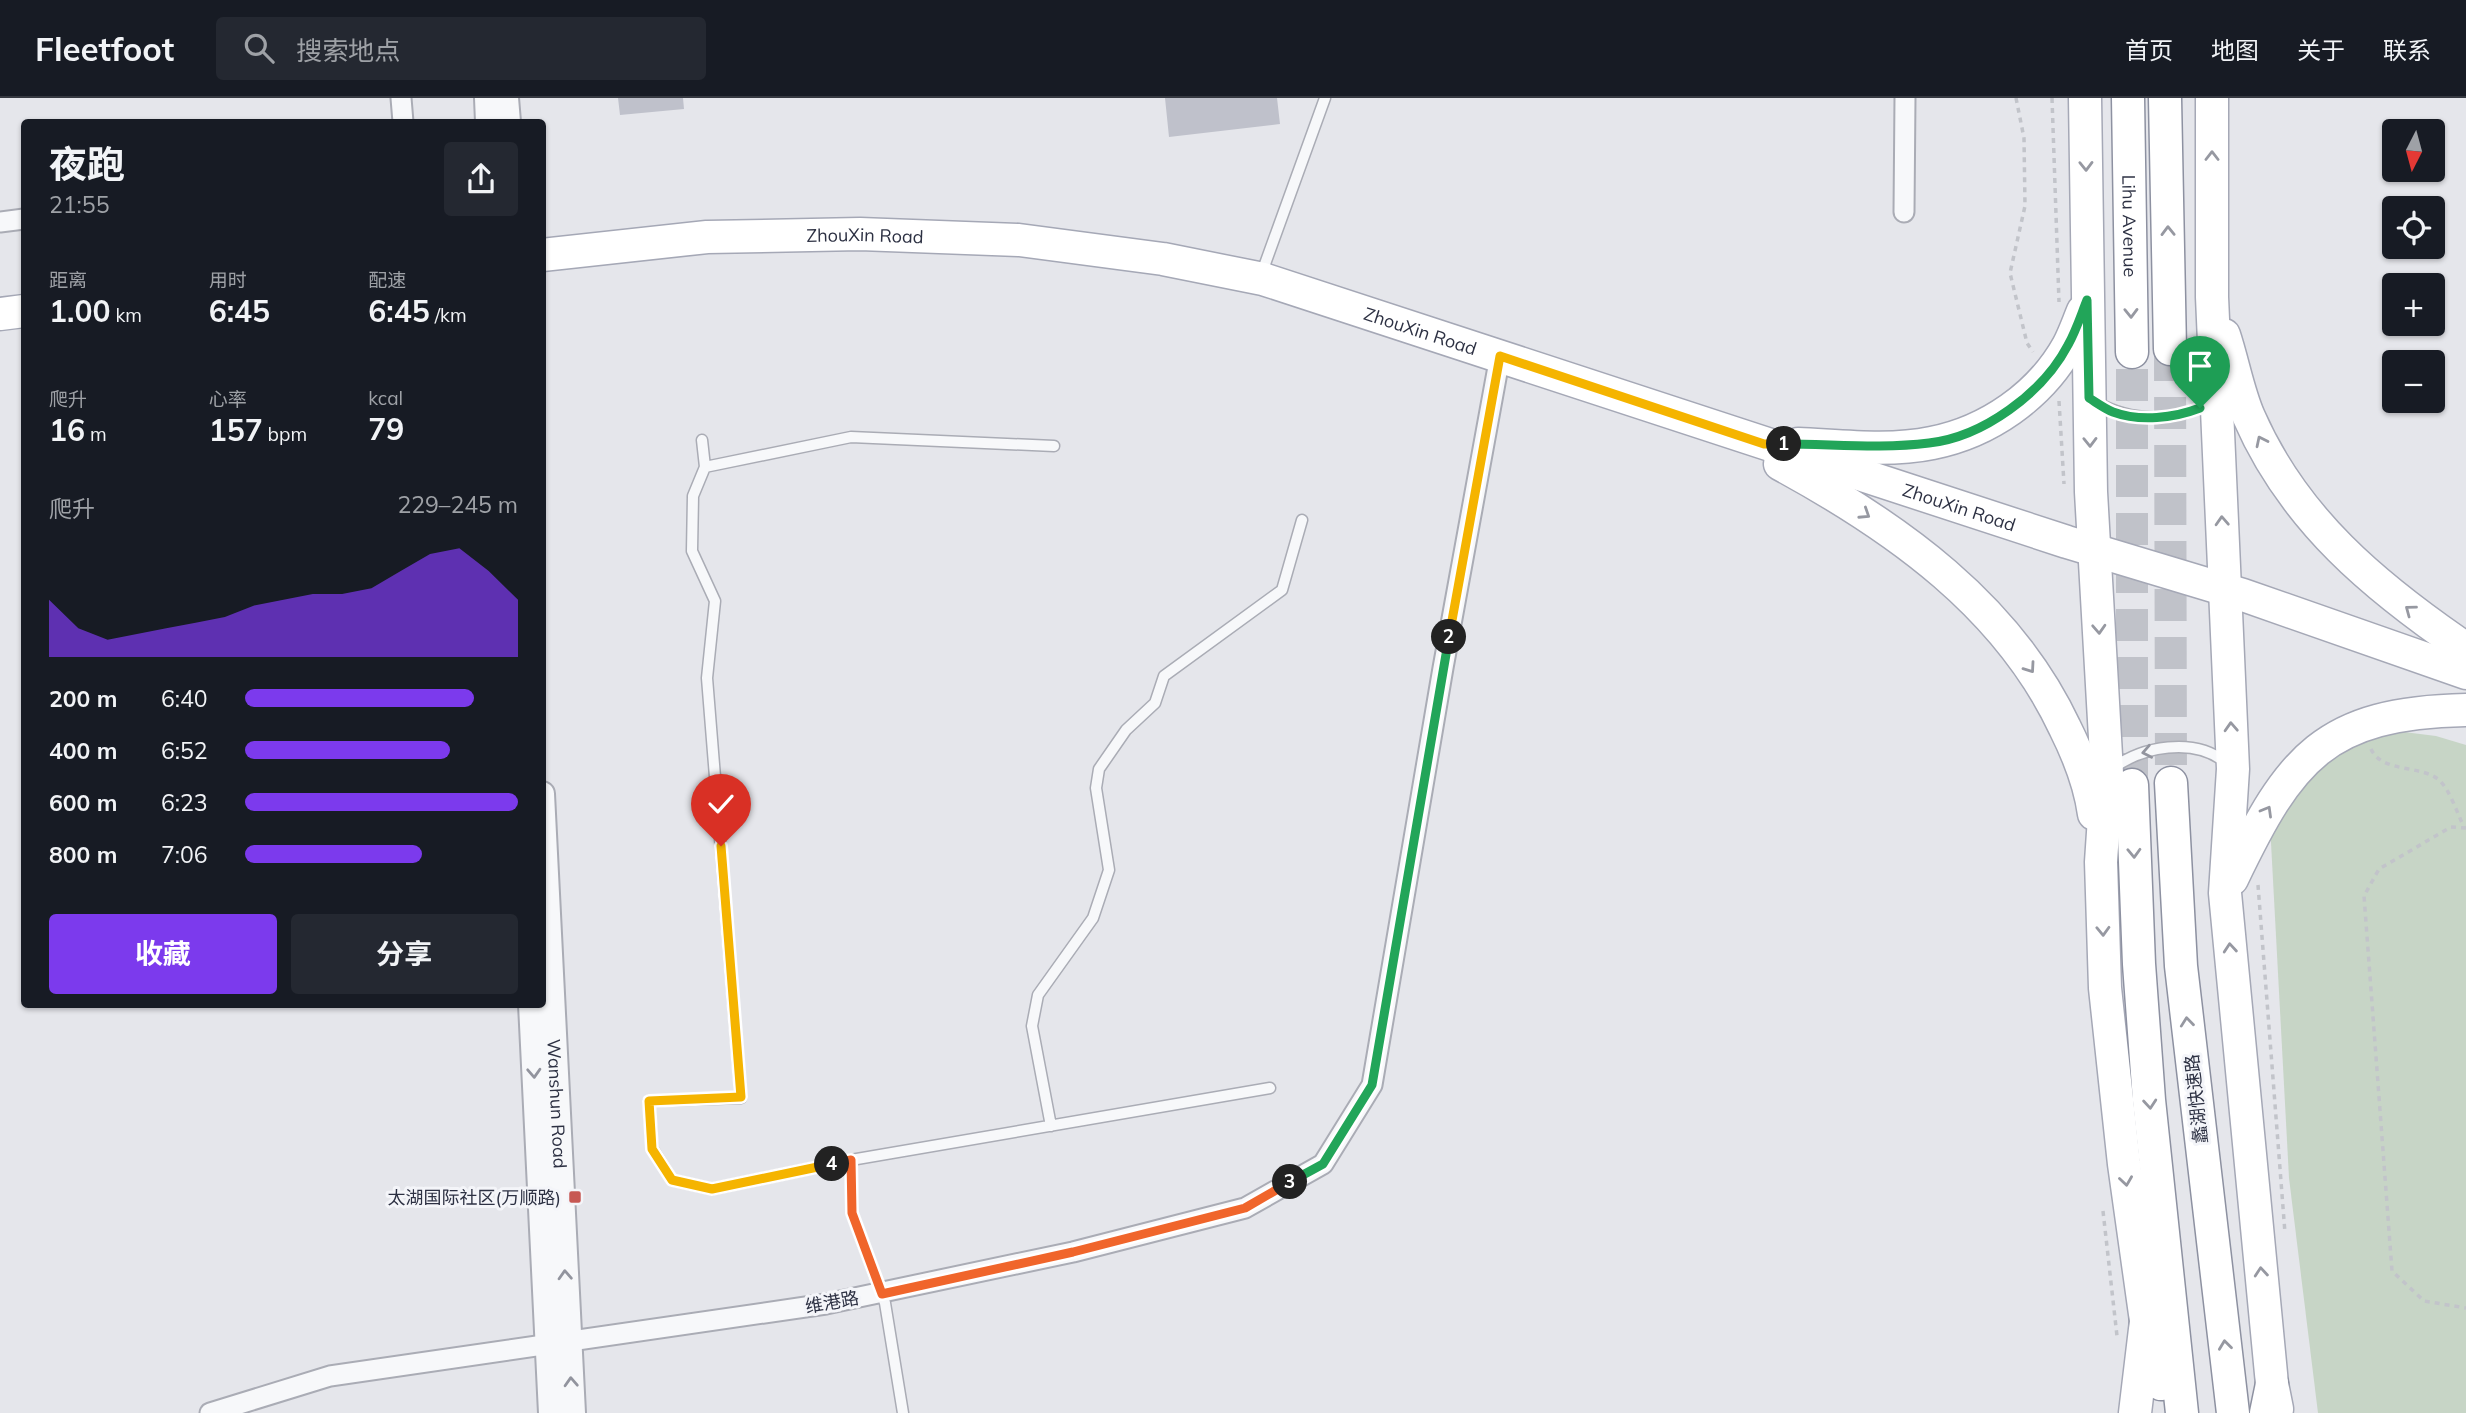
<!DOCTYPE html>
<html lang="zh">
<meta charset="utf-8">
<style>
:root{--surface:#171b24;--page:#242831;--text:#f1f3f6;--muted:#9ea1a6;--line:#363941;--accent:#7c3aed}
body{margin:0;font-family:Mulish,"Noto Sans SC",sans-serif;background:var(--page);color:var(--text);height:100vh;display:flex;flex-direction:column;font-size:26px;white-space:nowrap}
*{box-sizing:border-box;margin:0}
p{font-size:23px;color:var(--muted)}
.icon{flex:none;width:38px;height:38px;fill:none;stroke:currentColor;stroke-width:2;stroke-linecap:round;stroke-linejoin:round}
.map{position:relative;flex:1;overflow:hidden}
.details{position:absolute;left:21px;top:21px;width:525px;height:889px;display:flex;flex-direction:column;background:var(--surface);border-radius:7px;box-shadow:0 2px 5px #0004}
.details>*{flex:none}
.needle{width:46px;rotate:186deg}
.controls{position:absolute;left:2382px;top:21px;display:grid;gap:14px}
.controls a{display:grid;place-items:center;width:63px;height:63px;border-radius:7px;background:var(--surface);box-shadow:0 2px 5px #0004;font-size:35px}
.pin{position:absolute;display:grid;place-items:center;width:60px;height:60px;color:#fff;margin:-72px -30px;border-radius:50% 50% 50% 0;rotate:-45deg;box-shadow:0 0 7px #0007}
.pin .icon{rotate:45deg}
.km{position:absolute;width:35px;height:35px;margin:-18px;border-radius:50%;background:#222;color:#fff;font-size:19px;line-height:35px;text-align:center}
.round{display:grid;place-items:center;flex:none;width:74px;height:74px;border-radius:7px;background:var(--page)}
.head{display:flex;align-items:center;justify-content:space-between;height:119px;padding:0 28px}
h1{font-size:38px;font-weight:700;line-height:52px}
.figures{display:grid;grid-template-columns:repeat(3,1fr);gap:10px;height:119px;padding:7px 28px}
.figures div{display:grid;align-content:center}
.figures b{font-size:30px;font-weight:700}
.figures small{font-size:19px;font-weight:400}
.figures p{font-size:19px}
.chart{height:196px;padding:14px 28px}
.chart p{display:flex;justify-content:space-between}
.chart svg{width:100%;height:126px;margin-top:7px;fill:var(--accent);opacity:.7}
.button{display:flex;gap:14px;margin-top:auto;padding:14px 28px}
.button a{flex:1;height:80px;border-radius:7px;background:var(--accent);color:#fff;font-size:28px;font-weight:700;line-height:80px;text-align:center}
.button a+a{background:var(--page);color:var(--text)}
ul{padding:0 28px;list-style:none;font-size:23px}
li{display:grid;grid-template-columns:112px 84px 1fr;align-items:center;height:52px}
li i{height:18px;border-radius:9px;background:var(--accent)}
header{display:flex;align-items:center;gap:42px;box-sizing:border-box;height:98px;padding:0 35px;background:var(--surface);border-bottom:2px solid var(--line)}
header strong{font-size:33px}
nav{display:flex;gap:38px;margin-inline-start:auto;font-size:24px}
.search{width:490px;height:63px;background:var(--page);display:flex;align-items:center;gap:18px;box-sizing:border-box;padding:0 24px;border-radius:7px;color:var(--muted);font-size:26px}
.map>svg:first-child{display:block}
</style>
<header>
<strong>Fleetfoot</strong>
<div class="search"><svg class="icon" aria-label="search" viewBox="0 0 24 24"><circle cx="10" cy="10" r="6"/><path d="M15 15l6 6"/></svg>搜索地点</div>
<nav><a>首页</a><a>地图</a><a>关于</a><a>联系</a></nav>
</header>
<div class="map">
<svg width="2466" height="1315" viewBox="0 0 2466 1315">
<rect width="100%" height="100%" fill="#e5e6eb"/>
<!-- green -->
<path fill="#c7d5c6" d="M 2404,634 L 2436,638 L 2466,647 L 2466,1315 L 2318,1315 L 2289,1080 L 2270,726 L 2306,676 L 2349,646 Z"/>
<!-- building -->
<path fill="#bfc1cb" d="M 618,0 L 683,0 L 684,11 L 620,17 Z
M 1165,0 L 1277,0 L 1280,26 L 1169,39 Z"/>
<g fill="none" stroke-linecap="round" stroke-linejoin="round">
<!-- trunk-tunnel -->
<path stroke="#c0c2c9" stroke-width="32" stroke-dasharray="32 16" stroke-linecap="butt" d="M 2170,251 L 2171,685
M 2132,687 L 2132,254"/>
<!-- service casing -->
<g stroke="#aaacb5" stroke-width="13">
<path id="service" d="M 1261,177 L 1325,0
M 2096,304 C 2129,323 2178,327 2210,302
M 702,342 L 705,369 L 693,398 L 692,453 L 715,503 L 707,580 L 741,1000 L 649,1003 L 652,1050 L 672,1082 L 712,1091 L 851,1062 L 852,1115 L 885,1205 L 903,1315
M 705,369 L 851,339 L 1054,348
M 2112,671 C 2142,648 2194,639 2225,664
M 1051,1028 L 1032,928 L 1038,897 L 1093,820 L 1109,772 L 1096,690 L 1099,671 L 1126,632 L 1155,605 L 1164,578 L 1282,492 L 1302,422
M 851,1062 L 1270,990"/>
</g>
<!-- minor casing -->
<g stroke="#aaacb5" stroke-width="23">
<path id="minor" d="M 401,0 L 403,24
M 1904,114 L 1905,0
M 0,124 L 24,121
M 210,1315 L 330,1278 L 826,1206 L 1073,1154 L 1245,1110 L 1323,1066 L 1372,987 L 1443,570 L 1500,258"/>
</g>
<!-- tertiary casing -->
<g stroke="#aaacb5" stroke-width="28">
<g id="tertiary">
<path d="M 487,0 L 488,24"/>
<path d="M 506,0 L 508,24"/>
<path id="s1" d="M 542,696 L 573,1315"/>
<path d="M 531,906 L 551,1315"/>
</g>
</g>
<!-- primary casing -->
<g stroke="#a5a8b6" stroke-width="35">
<g id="primary">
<path d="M 2085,0 L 2091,394 L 2107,675 L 2101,764 L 2105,890 L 2124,1066 L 2146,1223 L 2135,1315"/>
<path d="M 2212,0 L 2212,199 L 2233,671 L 2225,795 L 2272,1286 L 2277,1311"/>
<path id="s2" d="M 542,157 L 707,139 L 860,136 L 1019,142 L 1163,161 L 1263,181 L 2067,444 L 2243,497 L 2466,575"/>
<path d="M 0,216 L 24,213"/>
<path d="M 2224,237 C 2233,264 2238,294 2249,319 C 2294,422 2375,489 2466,551"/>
<path d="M 1798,346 C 1842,348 1889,354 1932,345 C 1988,334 2040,298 2068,248 C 2074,237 2078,225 2083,213"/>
<path d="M 1780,366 C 1896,429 2008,508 2065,630 C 2079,658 2090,686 2094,716"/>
<path d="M 2232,781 C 2290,660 2324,615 2466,612"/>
</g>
</g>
<!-- trunk casing -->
<g stroke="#8d91a1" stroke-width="35">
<g id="trunk">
<path id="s3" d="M 2128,0 L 2132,254"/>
<path d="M 2165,0 L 2170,251"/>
<path d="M 2171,685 L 2181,868 L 2233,1315"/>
<path d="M 2132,687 L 2139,866 L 2149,1002 L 2182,1315"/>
<path d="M 2146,1223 L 2159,1266 L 2161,1286"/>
<path d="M 2266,1315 L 2272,1286"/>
</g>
</g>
<!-- path -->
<path stroke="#c2c4ca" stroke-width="3.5" stroke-dasharray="5 5" stroke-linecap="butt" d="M 2016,0 L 2024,40 L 2025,108 L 2010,175 L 2027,245 L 2033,254
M 2052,0 L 2059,204
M 2059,303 L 2064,386
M 2371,651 C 2382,676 2425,666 2441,684 C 2450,693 2458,717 2464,729
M 2466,730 L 2451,729 L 2379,771 L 2364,798 L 2392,1173 L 2424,1203 L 2466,1210
M 2258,787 L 2285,1135
M 2103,1113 L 2117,1238"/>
<!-- service -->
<use href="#service" stroke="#f7f8fa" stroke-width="10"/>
<!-- minor -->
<use href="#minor" stroke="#f7f8fa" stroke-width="19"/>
<!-- tertiary -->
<use href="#tertiary" stroke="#f7f8fa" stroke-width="24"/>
<!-- primary -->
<use href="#primary" stroke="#fff" stroke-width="32"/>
<!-- trunk -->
<use href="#trunk" stroke="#fff" stroke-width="32"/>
</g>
<!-- one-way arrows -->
<defs><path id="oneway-chevron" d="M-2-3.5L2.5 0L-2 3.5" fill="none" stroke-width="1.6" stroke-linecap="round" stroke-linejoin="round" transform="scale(1.75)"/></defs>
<g stroke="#9698a1">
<use href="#oneway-chevron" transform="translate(2212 58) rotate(-90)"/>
<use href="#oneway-chevron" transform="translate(2086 68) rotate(89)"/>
<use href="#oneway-chevron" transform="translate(2168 133) rotate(-91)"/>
<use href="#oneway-chevron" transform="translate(2131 215) rotate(89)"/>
<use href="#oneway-chevron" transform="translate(2261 343) rotate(-116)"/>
<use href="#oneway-chevron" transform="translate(2090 344) rotate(89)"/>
<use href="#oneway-chevron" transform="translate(1865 416) rotate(33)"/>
<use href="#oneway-chevron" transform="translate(2222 423) rotate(-93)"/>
<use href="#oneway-chevron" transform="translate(2410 512) rotate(-143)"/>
<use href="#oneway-chevron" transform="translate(2099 531) rotate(87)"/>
<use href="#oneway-chevron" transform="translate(2030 570) rotate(55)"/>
<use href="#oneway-chevron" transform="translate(2231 629) rotate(-93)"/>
<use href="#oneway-chevron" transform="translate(2267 713) rotate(-60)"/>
<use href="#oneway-chevron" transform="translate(2134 755) rotate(88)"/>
<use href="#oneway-chevron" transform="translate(2103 833) rotate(88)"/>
<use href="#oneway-chevron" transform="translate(2230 850) rotate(-95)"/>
<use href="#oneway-chevron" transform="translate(2187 924) rotate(-96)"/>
<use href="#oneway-chevron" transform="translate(2150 1006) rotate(85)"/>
<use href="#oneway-chevron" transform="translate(2126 1083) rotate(82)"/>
<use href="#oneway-chevron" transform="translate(2261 1174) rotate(-95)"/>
<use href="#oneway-chevron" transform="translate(2225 1247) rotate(-97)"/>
</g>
<g stroke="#92949e">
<use href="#oneway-chevron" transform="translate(2147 654) rotate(169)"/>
<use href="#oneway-chevron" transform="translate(534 975) rotate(87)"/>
<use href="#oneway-chevron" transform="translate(565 1177) rotate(-93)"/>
<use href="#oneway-chevron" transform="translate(571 1284) rotate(-93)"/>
</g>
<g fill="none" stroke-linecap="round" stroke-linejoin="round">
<!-- split-1 casing -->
<g stroke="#fff" stroke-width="14">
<path id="split-1" d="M 1784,346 C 1833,346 1881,351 1929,345 C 1983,339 2043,295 2068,247 C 2076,233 2081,217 2087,202 L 2089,300 C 2097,305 2105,311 2113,314 C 2140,324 2174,320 2200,310"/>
</g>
<!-- split-2 casing -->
<g stroke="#fff" stroke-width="14">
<path id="split-2" d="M 1449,539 L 1500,258 L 1764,346 L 1784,346"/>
</g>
<!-- split-3 casing -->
<g stroke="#fff" stroke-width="14">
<path id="split-3" d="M 1290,1084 L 1323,1066 L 1372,987 L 1449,539"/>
</g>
<!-- split-4 casing -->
<g stroke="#fff" stroke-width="14">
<path id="split-4" d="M 832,1066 L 851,1062 L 852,1115 L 882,1196 L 1073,1154 L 1245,1110 L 1290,1084"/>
</g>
<!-- split-5 casing -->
<g stroke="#fff" stroke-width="14">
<path id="split-5" d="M 721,748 L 741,999 L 649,1003 L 652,1051 L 672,1082 L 712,1091 L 832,1066"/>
</g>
<!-- split-1 -->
<use href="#split-1" stroke="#22a559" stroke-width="9"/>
<!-- split-2 -->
<use href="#split-2" stroke="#f5b400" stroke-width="9"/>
<!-- split-3 -->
<use href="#split-3" stroke="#22a559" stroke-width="9"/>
<!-- split-4 -->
<use href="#split-4" stroke="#f0652b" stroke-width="9"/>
<!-- split-5 -->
<use href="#split-5" stroke="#f5b400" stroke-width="9"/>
</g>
<!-- markers -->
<rect fill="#c75853" stroke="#f4f5f9" stroke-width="2.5" x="568" y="1092" width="14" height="14" rx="3.5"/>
<g text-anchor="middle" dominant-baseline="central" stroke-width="6" stroke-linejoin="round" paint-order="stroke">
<!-- street labels -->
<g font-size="18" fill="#2d3143" stroke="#f4f5f9">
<text stroke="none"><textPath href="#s3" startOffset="128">Lihu Avenue</textPath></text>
<text stroke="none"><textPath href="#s2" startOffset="324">ZhouXin Road</textPath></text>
<text stroke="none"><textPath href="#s2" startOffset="891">ZhouXin Road</textPath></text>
<text stroke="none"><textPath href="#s2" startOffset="1458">ZhouXin Road</textPath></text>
<text transform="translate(2196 1001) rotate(-96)">蠡湖快速路</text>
<text stroke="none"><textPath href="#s1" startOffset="310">Wanshun Road</textPath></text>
<text transform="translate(832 1204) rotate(-10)">维港路</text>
</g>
<!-- poi labels -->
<g font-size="18" fill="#2d3143" stroke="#f4f5f9" text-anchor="end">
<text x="561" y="1099">太湖国际社区(万顺路)</text>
</g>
</g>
</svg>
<div class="controls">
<a><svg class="needle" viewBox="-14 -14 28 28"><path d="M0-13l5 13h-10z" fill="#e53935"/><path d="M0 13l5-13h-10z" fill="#9ea1a6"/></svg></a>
<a><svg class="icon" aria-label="locate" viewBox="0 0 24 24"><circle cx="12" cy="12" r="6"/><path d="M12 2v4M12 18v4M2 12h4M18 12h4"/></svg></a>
<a>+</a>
<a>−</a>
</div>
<div class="pin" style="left:2200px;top:310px;background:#1e9e55"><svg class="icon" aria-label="arrive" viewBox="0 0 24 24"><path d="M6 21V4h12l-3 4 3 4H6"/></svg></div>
<div class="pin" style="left:721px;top:748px;background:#d93025"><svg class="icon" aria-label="check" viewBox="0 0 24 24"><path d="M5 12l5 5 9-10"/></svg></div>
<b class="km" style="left:1784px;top:346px">1</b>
<b class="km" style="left:1449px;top:539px">2</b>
<b class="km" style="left:1290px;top:1084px">3</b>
<b class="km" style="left:832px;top:1066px">4</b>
<section class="details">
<div class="head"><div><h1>夜跑</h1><p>21:55</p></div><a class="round"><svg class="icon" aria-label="share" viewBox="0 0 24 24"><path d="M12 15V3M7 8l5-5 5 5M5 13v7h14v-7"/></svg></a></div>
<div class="figures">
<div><p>距离</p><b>1.00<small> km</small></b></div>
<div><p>用时</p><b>6:45</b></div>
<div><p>配速</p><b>6:45<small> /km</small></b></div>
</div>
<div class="figures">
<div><p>爬升</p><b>16<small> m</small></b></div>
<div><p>心率</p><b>157<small> bpm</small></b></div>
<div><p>kcal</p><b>79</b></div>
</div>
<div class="chart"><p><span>爬升</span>229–245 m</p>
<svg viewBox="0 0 160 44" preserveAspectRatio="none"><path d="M0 44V24L10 34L20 38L30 36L40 34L50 32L60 30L70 26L80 24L90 22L100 22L110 20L120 14L130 8L140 6L150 14L160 24V44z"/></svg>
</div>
<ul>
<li><b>200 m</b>6:40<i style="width:84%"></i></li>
<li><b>400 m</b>6:52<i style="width:75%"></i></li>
<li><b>600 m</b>6:23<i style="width:100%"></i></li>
<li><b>800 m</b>7:06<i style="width:65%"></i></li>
</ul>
<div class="button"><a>收藏</a><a>分享</a></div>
</section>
</div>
